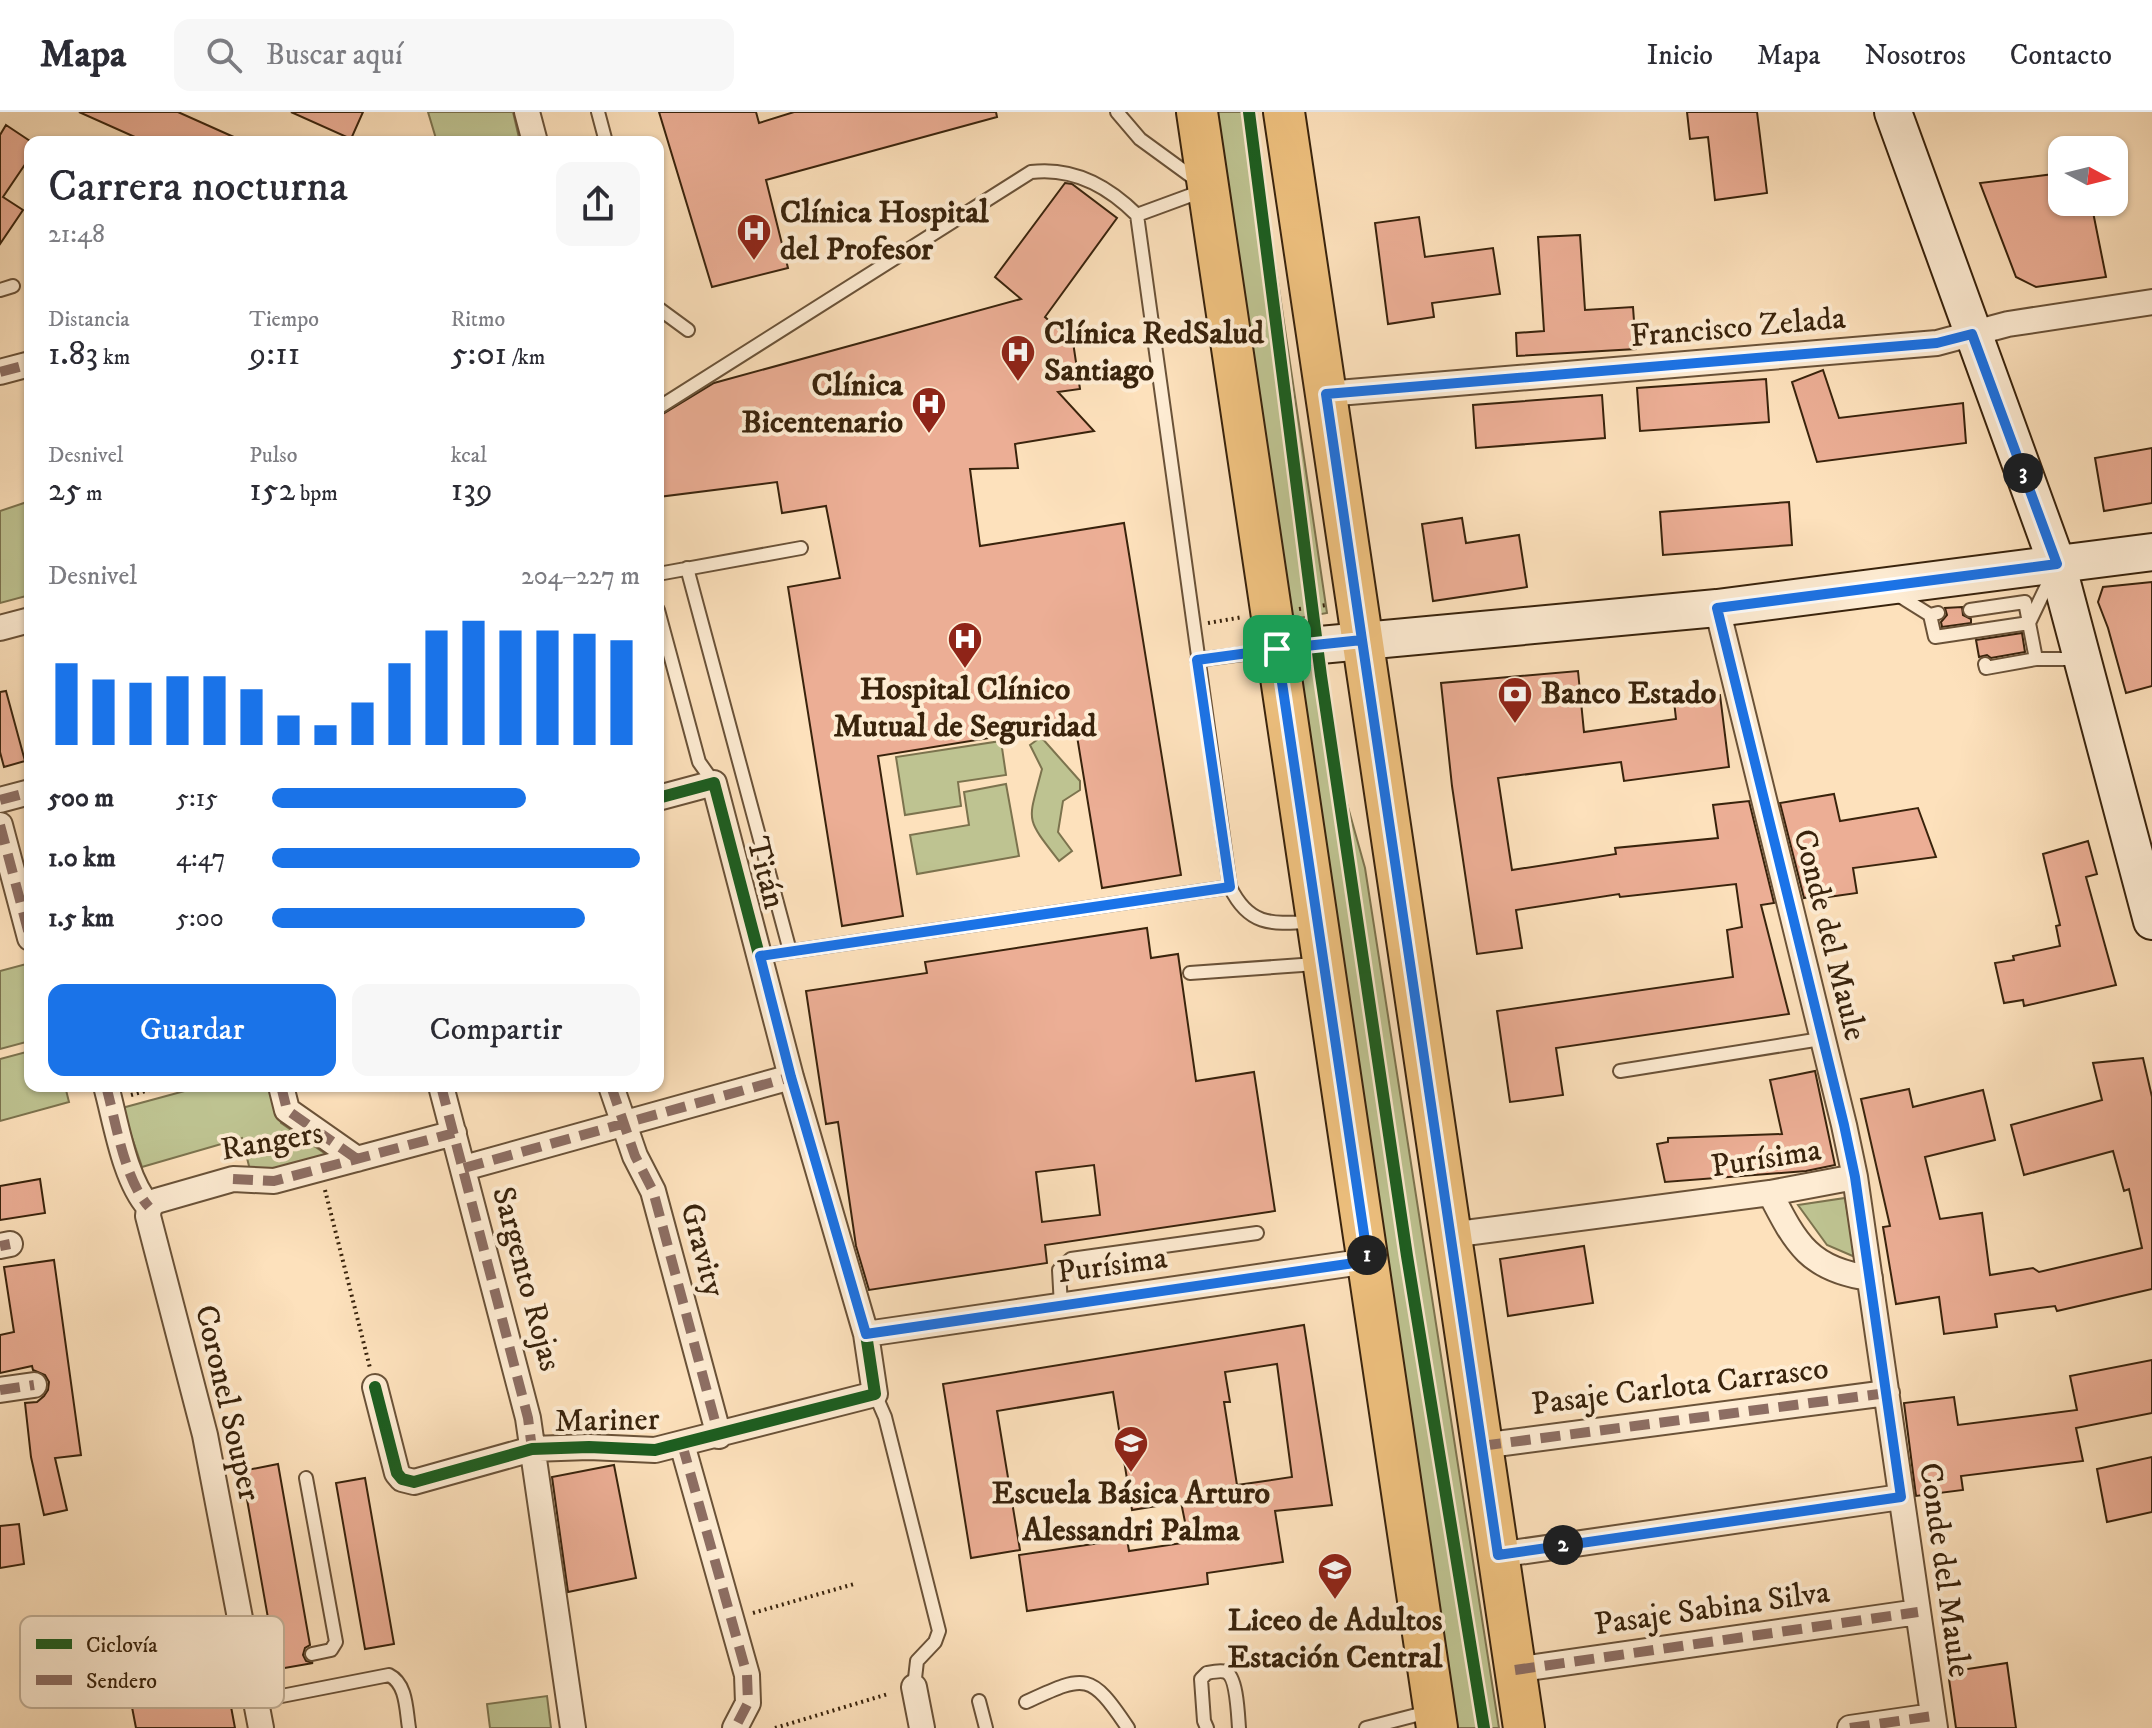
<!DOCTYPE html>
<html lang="es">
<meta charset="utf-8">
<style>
:root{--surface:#fff;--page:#f7f7f7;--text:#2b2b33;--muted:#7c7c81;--line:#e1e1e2;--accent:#1a73e8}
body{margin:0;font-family:"IM FELL DW Pica",serif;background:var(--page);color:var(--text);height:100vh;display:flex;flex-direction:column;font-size:30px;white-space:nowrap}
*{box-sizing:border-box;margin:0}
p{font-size:26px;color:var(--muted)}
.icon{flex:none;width:44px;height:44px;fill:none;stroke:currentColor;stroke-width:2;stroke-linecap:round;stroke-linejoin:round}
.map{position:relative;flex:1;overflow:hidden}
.drawer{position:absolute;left:24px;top:24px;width:640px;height:956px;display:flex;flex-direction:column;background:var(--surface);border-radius:16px;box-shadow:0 2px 6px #0004}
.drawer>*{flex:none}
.needle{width:52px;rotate:97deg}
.tools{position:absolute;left:2048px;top:24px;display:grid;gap:16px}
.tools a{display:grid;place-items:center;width:80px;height:80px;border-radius:16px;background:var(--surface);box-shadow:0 2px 6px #0004;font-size:40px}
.pin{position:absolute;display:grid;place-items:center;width:68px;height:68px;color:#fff;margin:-34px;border-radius:16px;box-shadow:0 4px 12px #0006}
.km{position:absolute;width:40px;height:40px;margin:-20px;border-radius:50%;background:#222;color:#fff;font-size:22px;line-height:40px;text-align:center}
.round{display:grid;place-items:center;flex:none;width:84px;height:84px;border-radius:16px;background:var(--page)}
.headline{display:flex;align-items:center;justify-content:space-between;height:136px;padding:0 24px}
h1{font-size:44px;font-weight:600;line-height:60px}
.stats{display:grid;grid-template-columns:repeat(3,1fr);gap:12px;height:136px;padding:8px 24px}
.stats div{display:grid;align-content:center}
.stats b{font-size:34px;font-weight:600}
.stats small{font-size:22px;font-weight:400}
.stats p{font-size:22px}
.chart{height:224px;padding:16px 24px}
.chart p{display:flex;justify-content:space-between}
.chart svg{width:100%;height:144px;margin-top:8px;stroke:var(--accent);stroke-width:6}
.action{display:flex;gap:16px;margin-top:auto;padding:16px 24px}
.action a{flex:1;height:92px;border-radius:16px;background:var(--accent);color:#fff;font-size:32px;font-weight:600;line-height:92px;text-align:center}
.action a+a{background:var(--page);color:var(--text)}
ul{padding:0 24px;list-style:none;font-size:26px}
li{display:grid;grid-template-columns:128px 96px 1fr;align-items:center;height:60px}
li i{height:20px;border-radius:10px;background:var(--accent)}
header{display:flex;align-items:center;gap:48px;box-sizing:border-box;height:112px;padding:0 40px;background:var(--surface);border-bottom:2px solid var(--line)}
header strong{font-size:38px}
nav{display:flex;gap:44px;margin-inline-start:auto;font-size:28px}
.search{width:560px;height:72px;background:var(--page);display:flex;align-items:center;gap:20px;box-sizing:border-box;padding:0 28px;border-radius:16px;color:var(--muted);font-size:30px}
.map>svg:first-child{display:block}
</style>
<header>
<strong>Mapa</strong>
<div class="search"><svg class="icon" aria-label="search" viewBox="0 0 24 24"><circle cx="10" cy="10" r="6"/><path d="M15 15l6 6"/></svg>Buscar aquí</div>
<nav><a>Inicio</a><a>Mapa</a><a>Nosotros</a><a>Contacto</a></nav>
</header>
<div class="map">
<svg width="2152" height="1616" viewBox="0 0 2152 1616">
<rect width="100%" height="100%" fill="#fde1bc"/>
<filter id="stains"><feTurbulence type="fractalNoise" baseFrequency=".0025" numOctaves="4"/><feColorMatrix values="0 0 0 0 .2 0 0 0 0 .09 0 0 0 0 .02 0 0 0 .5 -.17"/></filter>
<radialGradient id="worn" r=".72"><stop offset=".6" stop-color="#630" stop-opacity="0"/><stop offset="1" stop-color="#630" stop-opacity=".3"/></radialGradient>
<!-- green -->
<path fill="#bec391" stroke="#7c734e" stroke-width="2" d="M 428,0 L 513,0 L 520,30 L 437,30 Z
M 1208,0 L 1243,0 L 1248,29 L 1266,89 L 1327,501 L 1288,508 Z
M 30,389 L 30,483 L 0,491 L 0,399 Z
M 1308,551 L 1320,553 L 1327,565 L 1346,688 L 1365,756 L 1499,1616 L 1447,1616 L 1298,560 Z
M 1041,625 L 1080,669 L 1080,678 L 1063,689 L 1058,720 L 1072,739 L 1059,749 C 1024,704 1028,711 1042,657 L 1030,633 Z
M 1001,629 L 1006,663 L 958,670 L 961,694 L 905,703 L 896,645 Z
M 1006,672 L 1019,744 L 917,762 L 910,723 L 969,713 L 964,680 Z
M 30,851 L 30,929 L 0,937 L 0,859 Z
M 30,939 L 30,974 L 65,974 L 69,990 L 0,1009 L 0,947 Z
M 203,974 L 271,974 L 281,1011 L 327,1043 L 251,1062 L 242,1026 L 142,1055 L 122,996 Z
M 1845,1086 L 1855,1145 L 1827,1133 L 1798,1093 Z
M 547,1584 L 551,1616 L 490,1616 L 487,1592 Z"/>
<!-- building -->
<path fill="#ecae95" stroke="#39230c" stroke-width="2" fill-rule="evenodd" d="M 79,0 L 178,0 L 245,30 L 146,30 Z
M 291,0 L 363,0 L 351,27 Z
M 659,0 L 756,0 L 759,11 L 794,0 L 996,0 L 997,5 L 766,68 L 788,156 L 712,175 Z
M 1687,0 L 1757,0 L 1767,81 L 1715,88 L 1708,25 L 1690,27 Z
M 6,13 L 30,29 L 30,45 L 3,85 L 23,98 L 0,132 L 0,23 Z
M 2062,61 L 2062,90 L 2091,90 L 2106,165 L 2036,175 L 2016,165 L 1980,71 Z
M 1065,71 L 1072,72 L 1117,106 L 1045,205 L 1073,230 L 1080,277 L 1058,280 L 1094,319 L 1015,332 L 1018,356 L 970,357 L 980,434 L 1124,411 L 1181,763 L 1102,776 L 1075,612 L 878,644 L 903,804 L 842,814 L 788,475 L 840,466 L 826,394 L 782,401 L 777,370 L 658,385 L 658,305 L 714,271 L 1021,187 L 995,165 Z
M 1419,105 L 1425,145 L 1493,136 L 1500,182 L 1432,191 L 1434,205 L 1388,212 L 1375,111 Z
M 1580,123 L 1585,198 L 1633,195 L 1636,237 L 1517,244 L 1516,221 L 1544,219 L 1538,125 Z
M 1823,258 L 1839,306 L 1963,291 L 1966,331 L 1817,350 L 1792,270 Z
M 1766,267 L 1769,310 L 1640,319 L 1637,276 Z
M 1602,283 L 1605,326 L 1476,336 L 1473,293 Z
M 2152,336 L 2152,391 L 2104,399 L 2095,346 Z
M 1789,390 L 1792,433 L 1663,443 L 1660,400 Z
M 1462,406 L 1466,431 L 1519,423 L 1527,475 L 1433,489 L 1422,412 Z
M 2152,470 L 2152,574 L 2126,581 L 2108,516 L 2098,490 L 2103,475 Z
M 1962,495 L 1963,503 L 1971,507 L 1971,511 L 1942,515 L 1941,510 L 1947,503 L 1945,496 Z
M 2022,521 L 2025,540 L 1991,546 L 1987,543 L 1979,545 L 1976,528 Z
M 1578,559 L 1584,620 L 1676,607 L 1674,589 L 1720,583 L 1729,655 L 1624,669 L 1621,650 L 1498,666 L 1512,758 L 1616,742 L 1615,736 L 1718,726 L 1713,693 L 1749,689 L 1774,791 L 1761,793 L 1789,902 L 1556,936 L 1563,983 L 1510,990 L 1497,899 L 1733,865 L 1727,818 L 1742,815 L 1736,772 L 1620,785 L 1619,782 L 1516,798 L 1522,836 L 1477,842 L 1452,674 L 1441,571 Z
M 6,579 L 25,649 L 4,655 L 0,640 L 0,580 Z
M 1834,682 L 1840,709 L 1918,696 L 1936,745 L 1853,756 L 1857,781 L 1814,787 L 1814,784 L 1804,786 L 1780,691 Z
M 2088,729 L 2097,762 L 2086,765 L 2116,873 L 2024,894 L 2023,888 L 2004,891 L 1995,851 L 2014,848 L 2013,844 L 2060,834 L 2056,814 L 2060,813 L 2043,742 Z
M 1147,816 L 1151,846 L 1178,842 L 1196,969 L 1254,960 L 1275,1099 L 1045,1133 L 1047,1151 L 869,1178 L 856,1134 L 838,1010 L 826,1012 L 806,879 L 927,861 L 925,850 ZM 1094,1053 L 1100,1103 L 1042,1110 L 1036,1060 Z
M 2143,946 L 2152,985 L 2152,1177 L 2057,1199 L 2055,1194 L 1995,1202 L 1997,1215 L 1944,1222 L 1939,1185 L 1896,1192 L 1883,1115 L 1890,1114 L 1861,987 L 1909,977 L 1913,995 L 1983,978 L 1995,1028 L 1925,1045 L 1940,1107 L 1982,1101 L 1990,1163 L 2033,1156 L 2039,1160 L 2142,1136 L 2129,1077 L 2124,1079 L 2113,1039 L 2024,1063 L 2011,1013 L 2102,988 L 2093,951 Z
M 1815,959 L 1835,1053 L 1806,1059 L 1665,1070 L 1657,1032 L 1668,1030 L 1668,1026 L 1782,1022 L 1770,968 Z
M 40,1067 L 45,1101 L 0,1108 L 0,1074 Z
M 1584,1134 L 1593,1191 L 1508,1204 L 1500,1147 Z
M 54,1148 L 81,1343 L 55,1346 L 67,1398 L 44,1403 L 31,1345 L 25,1291 L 37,1290 L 44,1284 L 48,1278 L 49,1270 L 45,1263 L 33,1258 L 32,1254 L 0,1261 L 0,1223 L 14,1220 L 4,1155 Z
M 1304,1213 L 1332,1393 L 1275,1399 L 1283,1450 L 1207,1461 L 1208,1472 L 1027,1499 L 1019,1443 L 1127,1427 L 1129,1439 L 1189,1430 L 1181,1390 L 1132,1398 L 1113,1280 L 997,1299 L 1020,1438 L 971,1446 L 943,1272 ZM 1277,1252 L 1292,1365 L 1237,1373 L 1224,1290 L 1230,1290 L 1225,1260 Z
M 2152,1248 L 2152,1301 L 2076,1316 L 2083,1349 L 1961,1364 L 1963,1378 L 1916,1384 L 1904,1291 L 1954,1285 L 1958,1313 L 2077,1298 L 2070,1264 Z
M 2152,1345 L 2152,1400 L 2107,1410 L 2097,1357 Z
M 278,1352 L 310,1533 L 305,1536 L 303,1543 L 306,1549 L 313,1551 L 279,1557 L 283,1553 L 284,1547 L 279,1541 L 274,1540 L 242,1359 Z
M 614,1353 L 636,1466 L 568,1480 L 552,1365 Z
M 365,1366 L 394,1532 L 365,1537 L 336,1371 Z
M 19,1412 L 24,1452 L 0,1456 L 0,1414 Z
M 218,1525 L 235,1616 L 136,1616 L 122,1543 Z
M 2007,1551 L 2016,1616 L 1956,1616 L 1948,1560 Z"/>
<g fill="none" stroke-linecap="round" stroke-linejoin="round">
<!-- service casing -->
<g stroke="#6a5238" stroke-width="16">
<path id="service" d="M 598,0 L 606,30
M 1117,0 L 1140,27 L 1199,70
M 1137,103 L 1205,78
M 0,178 L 13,174
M 658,196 L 688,218
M 658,296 L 1031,60 C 1072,55 1108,74 1137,103 L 1230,775 C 1249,814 1271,812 1311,810
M 687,456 L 790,839
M 658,462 L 801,436
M 2051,465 L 2029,511 L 2036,547 L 2077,547
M 1898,483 L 1930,503 L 1938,501
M 658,498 L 699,650 L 714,671
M 1930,503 L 1935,525 L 2029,511 L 2025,490 L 1970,498
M 1197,548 L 1274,538
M 1985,552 L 1986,556 L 2036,547
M 760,844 L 1230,775
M 1190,861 L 1316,852
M 1620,959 L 1821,927
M 1061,1194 L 1059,1158 L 1071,1147 L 1257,1121
M 875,1282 L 885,1305 L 939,1519 L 935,1530 L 917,1549 L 914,1575
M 306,1366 L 336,1530 L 331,1538 L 312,1542
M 250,1553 L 275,1549
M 256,1589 L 389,1563 C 407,1572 406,1598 409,1616
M 979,1589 L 986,1616
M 1026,1590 C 1085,1563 1090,1559 1128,1616
M 1207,1616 L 1204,1609 L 1201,1567 L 1207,1561 C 1212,1560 1221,1558 1226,1560 C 1237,1565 1238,1604 1239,1616
M 1366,1616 L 1428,1600"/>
</g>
<!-- minor casing -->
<g stroke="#6a5238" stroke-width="28">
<path id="minor" d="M 527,0 L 535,30
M 0,260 L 30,252
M 1326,282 L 1937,231 L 2008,212 L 2152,190
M 1717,496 L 1844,1013 L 1855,1065 L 1935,1616
M 0,516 L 30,508
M 0,688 L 30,680
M 0,713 L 30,826
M 106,974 C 116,1010 124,1067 149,1095 L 148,1104 L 205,1323 L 261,1616
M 281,974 L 287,998 L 357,1047
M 441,974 L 528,1306 L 573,1616
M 611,974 L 635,1044 L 653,1079 L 719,1324
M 464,1056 L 791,965
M 1770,1081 C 1796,1132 1810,1158 1870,1166
M 149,1095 L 156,1089 L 233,1067 L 274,1069 L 454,1021
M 1450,1123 L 1770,1081 L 1855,1065
M 0,1134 L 10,1132
M 866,1222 L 1368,1149
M 375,1275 L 397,1361 L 402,1367 L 414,1370 L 532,1337 L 589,1335 L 655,1338 L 875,1282 L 866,1222 L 791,965 L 714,671 L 658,686
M 0,1278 L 34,1273
M 682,1332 L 747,1563 L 748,1591 L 735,1616
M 1481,1334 L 1887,1281
M 1498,1443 L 1901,1385
M 1515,1558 L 1918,1500
M 914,1575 L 922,1616
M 1850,1616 L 1933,1604"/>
</g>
<!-- secondary casing -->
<g stroke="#39230c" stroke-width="40">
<path id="secondary" d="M 1893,0 L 2057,452 L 2152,809
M 1277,537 L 1717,496 L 2152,440"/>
</g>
<!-- primary casing -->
<g stroke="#39230c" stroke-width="44">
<path id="primary" d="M 1197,0 L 1437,1616
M 1284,0 L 1524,1616"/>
</g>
<!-- path -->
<path stroke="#39230c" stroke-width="4" stroke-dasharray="2 4" stroke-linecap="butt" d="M 1299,497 L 1326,493
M 1208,511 L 1243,505
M 131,983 L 164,974
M 325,1078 L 370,1256
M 753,1501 L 854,1472
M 775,1616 L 888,1582"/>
<!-- service -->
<use href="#service" stroke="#feecd3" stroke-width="12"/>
<!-- minor -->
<use href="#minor" stroke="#feecd3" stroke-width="24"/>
<!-- secondary -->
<use href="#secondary" stroke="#feecd3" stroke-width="36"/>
<!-- primary -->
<use href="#primary" stroke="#eec07e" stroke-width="40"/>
<!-- quiet -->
<path stroke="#8d6e63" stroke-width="10" stroke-dasharray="20 10" stroke-linecap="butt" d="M 0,260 L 30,252
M 0,688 L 30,680
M 0,713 L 30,826
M 106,974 C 116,1010 124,1067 149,1095
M 281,974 L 287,998 L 357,1047
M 441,974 L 528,1306 L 532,1337
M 611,974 L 635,1044 L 653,1079 L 719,1324
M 464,1056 L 791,965
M 233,1067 L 274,1069 L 454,1021
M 0,1134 L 10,1132
M 0,1278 L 34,1273
M 682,1332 L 747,1563 L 748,1591 L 735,1616
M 1481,1334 L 1887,1281
M 1498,1443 L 1901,1385
M 1515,1558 L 1918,1500
M 1850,1616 L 1933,1604"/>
<!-- cycleway casing -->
<g stroke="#feecd3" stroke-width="17">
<path id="cycleway" d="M 1249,0 L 1321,564 L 1407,1144 L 1484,1616
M 375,1275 L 397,1361 L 402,1367 L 414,1370 L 532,1337 L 589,1335 L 655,1338 L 875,1282 L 866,1222 L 791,965 L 714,671 L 658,686"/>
</g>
<!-- cycleway -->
<use href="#cycleway" stroke="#1b5e20" stroke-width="12"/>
</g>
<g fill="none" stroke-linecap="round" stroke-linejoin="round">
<!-- route casing -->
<g stroke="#fff" stroke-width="16">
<path id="route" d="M 1277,537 L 1197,548 L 1230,775 L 760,844 L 791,965 L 866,1222 L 1368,1149 L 1277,537 L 1362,528 L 1498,1443 L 1901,1385 L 1855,1065 L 1844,1013 L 1717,496 L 2057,452 L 1972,222 L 1937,231 L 1326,282 L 1362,528 L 1277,537"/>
</g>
<!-- route -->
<use href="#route" stroke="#1a73e8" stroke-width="10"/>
</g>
<!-- icons -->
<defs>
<g id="hospital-pin" transform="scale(1.8)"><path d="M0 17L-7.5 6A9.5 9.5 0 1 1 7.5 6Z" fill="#8f2418" stroke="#feecd3"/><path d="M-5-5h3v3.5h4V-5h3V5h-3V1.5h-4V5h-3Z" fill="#fff"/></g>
<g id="bank-pin" transform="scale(1.8)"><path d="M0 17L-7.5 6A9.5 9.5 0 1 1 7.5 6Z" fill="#8f2418" stroke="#feecd3"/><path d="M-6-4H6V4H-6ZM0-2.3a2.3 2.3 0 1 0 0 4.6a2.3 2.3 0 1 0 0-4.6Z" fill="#fff"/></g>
<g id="school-pin" transform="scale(1.8)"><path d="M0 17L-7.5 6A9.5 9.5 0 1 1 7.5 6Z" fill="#8f2418" stroke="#feecd3"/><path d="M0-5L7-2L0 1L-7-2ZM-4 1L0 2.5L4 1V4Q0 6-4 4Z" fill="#fff"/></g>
</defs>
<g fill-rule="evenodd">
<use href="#hospital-pin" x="754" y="119"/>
<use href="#hospital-pin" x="1018" y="240"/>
<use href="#hospital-pin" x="929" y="292"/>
<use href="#hospital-pin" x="965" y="527"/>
<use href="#bank-pin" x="1515" y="582"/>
<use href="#school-pin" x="1131" y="1331"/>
<use href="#school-pin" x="1335" y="1458"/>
</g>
<g text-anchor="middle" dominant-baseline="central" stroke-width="8" stroke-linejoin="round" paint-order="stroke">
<!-- poi labels -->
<g font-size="32" font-weight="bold" fill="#39230c" stroke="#feecd3" text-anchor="start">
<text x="780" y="101">Clínica Hospital<tspan x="780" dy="37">del Profesor</tspan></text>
<text x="1044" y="222">Clínica RedSalud<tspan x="1044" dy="37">Santiago</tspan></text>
<text x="903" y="274" text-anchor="end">Clínica<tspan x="903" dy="37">Bicentenario</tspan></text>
<text x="965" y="578" text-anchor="middle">Hospital Clínico<tspan x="965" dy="37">Mutual de Seguridad</tspan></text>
<text x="1541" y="582">Banco Estado</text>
<text x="1131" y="1382" text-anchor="middle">Escuela Básica Arturo<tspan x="1131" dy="37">Alessandri Palma</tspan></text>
<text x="1335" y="1509" text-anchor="middle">Liceo de Adultos<tspan x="1335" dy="37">Estación Central</tspan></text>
</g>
<!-- street labels -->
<g font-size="32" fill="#39230c" stroke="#feecd3">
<text transform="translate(1738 216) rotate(-5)">Francisco Zelada</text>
<text transform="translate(765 761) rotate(75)">Titán</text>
<text transform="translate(1829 823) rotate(76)">Conde del Maule</text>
<text transform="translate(272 1030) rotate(-10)">Rangers</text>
<text transform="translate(1766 1047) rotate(-9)">Purísima</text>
<text transform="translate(702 1138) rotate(75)">Gravity</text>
<text transform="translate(1112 1154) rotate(-8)">Purísima</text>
<text transform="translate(526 1167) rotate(75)">Sargento Rojas</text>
<text transform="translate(1680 1275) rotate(-7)">Pasaje Carlota Carrasco</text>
<text transform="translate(227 1291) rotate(77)">Coronel Souper</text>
<text transform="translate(607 1309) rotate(-1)">Mariner</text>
<text transform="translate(1944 1458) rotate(82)">Conde del Maule</text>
<text transform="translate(1712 1497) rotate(-8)">Pasaje Sabina Silva</text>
</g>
</g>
<!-- legend -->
<rect x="20" y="1504" width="264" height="92" rx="12" fill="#feecd3" stroke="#c3b097" stroke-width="2"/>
<rect x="36" y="1527" width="36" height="10" fill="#1b5e20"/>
<rect x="36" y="1563" width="36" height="10" fill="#8d6e63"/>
<g font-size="22" fill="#39230c">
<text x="86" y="1540">Ciclovía</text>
<text x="86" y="1576">Sendero</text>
</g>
<rect width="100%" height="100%" filter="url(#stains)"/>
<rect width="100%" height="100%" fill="url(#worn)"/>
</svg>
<div class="tools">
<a><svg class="needle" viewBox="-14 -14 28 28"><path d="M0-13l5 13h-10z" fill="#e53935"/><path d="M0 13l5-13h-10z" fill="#7c7c81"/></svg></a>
</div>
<div class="pin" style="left:1277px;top:537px;background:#1e9e55"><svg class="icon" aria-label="arrive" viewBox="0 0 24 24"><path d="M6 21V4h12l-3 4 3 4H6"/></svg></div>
<b class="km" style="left:1367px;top:1143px">1</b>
<b class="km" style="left:1563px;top:1433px">2</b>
<b class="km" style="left:2023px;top:361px">3</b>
<section class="drawer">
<div class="headline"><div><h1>Carrera nocturna</h1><p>21:48</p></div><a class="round"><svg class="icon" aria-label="share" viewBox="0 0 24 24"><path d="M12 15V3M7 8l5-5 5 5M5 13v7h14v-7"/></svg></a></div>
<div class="stats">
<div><p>Distancia</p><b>1.83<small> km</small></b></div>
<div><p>Tiempo</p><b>9:11</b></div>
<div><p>Ritmo</p><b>5:01<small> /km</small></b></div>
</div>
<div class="stats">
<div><p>Desnivel</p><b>25<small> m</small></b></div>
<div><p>Pulso</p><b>152<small> bpm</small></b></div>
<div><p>kcal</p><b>139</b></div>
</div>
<div class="chart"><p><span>Desnivel</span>204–227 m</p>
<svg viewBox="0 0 160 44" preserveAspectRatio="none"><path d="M5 44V19M15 44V24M25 44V25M35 44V23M45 44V23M55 44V27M65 44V35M75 44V38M85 44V31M95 44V19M105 44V9M115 44V6M125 44V9M135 44V9M145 44V10M155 44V12"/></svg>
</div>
<ul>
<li><b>500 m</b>5:15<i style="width:69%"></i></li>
<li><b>1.0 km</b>4:47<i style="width:100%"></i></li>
<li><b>1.5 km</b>5:00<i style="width:85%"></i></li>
</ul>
<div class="action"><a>Guardar</a><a>Compartir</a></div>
</section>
</div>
